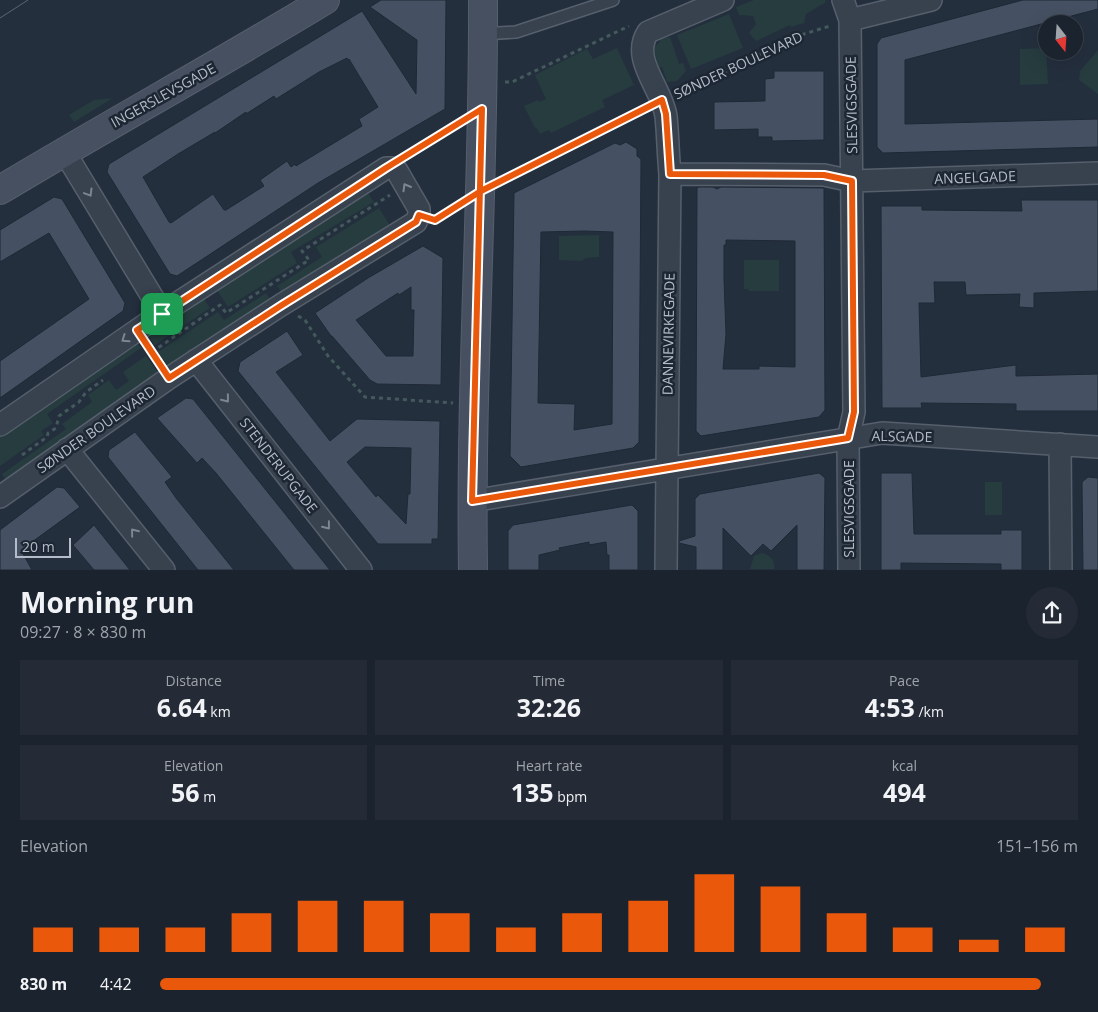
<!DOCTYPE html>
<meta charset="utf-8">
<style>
:root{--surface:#1b232e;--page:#242b36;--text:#f1f3f6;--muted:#a0a4aa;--line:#39404a;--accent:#ea580c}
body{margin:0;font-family:"Open Sans",sans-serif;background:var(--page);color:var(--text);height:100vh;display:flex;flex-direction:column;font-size:19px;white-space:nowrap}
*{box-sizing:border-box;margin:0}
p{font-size:16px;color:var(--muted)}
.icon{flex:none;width:28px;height:28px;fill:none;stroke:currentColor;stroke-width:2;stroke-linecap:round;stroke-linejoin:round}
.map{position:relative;height:570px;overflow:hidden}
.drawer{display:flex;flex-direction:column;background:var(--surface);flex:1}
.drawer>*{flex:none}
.needle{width:32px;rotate:163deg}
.fabs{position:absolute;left:1038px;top:15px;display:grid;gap:10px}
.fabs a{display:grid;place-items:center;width:45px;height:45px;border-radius:50%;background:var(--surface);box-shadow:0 5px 20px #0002,0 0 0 1px var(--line);font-size:25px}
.scale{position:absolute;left:15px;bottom:12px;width:56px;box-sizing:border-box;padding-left:5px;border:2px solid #b4bcc9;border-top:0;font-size:14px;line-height:18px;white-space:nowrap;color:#b4bcc9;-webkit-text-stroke:4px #1d2633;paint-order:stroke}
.pin{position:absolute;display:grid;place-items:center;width:42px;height:42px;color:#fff;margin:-21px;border-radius:10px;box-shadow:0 2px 8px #0006}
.round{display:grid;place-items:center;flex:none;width:52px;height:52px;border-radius:26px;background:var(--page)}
.head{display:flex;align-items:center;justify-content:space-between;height:85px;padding:0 20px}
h1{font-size:28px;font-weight:700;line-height:38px}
.metrics{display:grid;grid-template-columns:repeat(3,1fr);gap:8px;height:85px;padding:5px 20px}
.metrics div{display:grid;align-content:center;border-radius:0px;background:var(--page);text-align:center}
.metrics b{font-size:25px;font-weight:700}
.metrics small{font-size:14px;font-weight:400}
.metrics p{font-size:14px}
.chart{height:140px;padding:10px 20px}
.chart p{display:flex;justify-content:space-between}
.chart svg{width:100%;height:90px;margin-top:5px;stroke:var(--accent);stroke-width:6}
ul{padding:0 20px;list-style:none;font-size:16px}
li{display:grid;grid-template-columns:80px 60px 1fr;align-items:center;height:38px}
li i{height:12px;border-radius:6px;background:var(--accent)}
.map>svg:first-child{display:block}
</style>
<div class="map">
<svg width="1098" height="570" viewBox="0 0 1098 570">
<rect width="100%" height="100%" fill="#242f3e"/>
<!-- green -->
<path fill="#263c3f" d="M 754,0 L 825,0 L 826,2 L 806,14 L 804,23 L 791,27 L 790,25 L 756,41 L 749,33 L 756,24 L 753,16 L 739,15 L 736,7 Z
M 729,14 L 743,48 L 691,69 L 677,35 Z
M 670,37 L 679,64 L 683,63 L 686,71 L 677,81 L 667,82 L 662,67 L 659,67 L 653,48 L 659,43 L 661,38 Z
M 617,48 L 634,85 L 602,100 L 605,107 L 551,133 L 549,130 L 540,134 L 536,127 L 535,128 L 524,106 L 538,100 L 539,102 L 546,99 L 535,75 L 587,49 L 593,59 Z
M 1046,48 L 1048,84 L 1020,85 L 1020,49 Z
M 1098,50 L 1098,94 L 1079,80 L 1080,71 Z
M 113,98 L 74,122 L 69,115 L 94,100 Z
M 368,193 L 374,202 L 291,252 L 297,263 L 228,307 L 215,287 Z
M 379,208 L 391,227 L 283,294 L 277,286 L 322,257 L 316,247 Z
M 599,235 L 599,257 L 586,258 L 582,261 L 559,260 L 559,236 Z
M 744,260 L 779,260 L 779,291 L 749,291 L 748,289 L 744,289 Z
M 266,293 L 272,302 L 170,369 L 158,352 L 218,312 L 224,320 Z
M 203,297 L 210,308 L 155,345 L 147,333 Z
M 136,342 L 141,348 L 47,414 L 53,423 L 41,431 L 44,435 L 0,466 L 0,436 Z
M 146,356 L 161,377 L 8,484 L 2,474 L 66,429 L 62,424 L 92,402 L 88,395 L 109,380 L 116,390 L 129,381 L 123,372 Z
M 985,482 L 1002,482 L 1002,515 L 985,515 Z
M 762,553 C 771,556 775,560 774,569 L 750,569 L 754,556 Z"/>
<!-- building -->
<path fill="#455162" stroke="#1f2835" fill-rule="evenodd" d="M 381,0 L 446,0 L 445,109 L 318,183 L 177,276 L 170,274 L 107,172 L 109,164 L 362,11 L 416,94 L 417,40 L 370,7 ZM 347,58 L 348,60 L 349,59 L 378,107 L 359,119 L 362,126 L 296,166 L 295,164 L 291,167 L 287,161 L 260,180 L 264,186 L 226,210 L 224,210 L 213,194 L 171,223 L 169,222 L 143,177 L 178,154 L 215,132 L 215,133 L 246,112 L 246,114 L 274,96 L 276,99 L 319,72 Z
M 1023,0 L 1098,0 L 1098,9 L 905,60 L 905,124 L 1098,119 L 1098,147 L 883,153 L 877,147 L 877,44 L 881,38 Z
M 774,71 L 824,71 L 824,140 L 772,141 L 772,137 L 758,137 L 758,129 L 714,130 L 714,102 L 765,101 L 765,79 L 774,78 Z
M 626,142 L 637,149 L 637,156 L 641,159 L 639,442 L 633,448 L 521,467 L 510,456 L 514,193 L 615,143 L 620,145 ZM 584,231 L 613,232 L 612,424 L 574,430 L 575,404 L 538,403 L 541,232 Z
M 699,187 L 713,187 L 717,189 L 721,187 L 824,188 L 825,410 L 819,417 L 701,436 L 696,431 L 697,188 ZM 726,240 L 795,241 L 795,367 L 759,366 L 759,369 L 723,369 L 726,334 L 724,280 L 724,245 L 726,245 Z
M 54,197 L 62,199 L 125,303 L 123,311 L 0,398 L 0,361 L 89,299 L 49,233 L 0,262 L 0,230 Z
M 1021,200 L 1098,200 L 1098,291 L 1034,293 L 1034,308 L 1019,307 L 1020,294 L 966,295 L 965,282 L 934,282 L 935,303 L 919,303 L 921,377 L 1016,365 L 1016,376 L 1098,374 L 1098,411 L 1016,411 L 1016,404 L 921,403 L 922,408 L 882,408 L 881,206 L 922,206 L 922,210 L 1022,211 Z
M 423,246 L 443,258 L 441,385 L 377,384 L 370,380 L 332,336 L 331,336 L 315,313 L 368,278 ZM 411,287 L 411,310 L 414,310 L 413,356 L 386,356 L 356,320 L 398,293 L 399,295 Z
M 287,331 L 303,355 L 276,372 L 330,441 L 357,419 L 440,421 L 438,539 L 432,539 L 432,544 L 378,544 L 238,371 L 240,362 ZM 365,447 L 411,448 L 410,494 L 408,494 L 406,524 L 378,495 L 376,497 L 347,462 Z
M 186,398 L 193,399 L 330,570 L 294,570 L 216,473 L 202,458 L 197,463 L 157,418 Z
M 135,432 L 172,477 L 165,482 L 176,498 L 234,570 L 198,570 L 108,457 L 109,450 Z
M 819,473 L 825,478 L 824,570 L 797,570 L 797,525 L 771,551 L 763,544 L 751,556 L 723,528 L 723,570 L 696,570 L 696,547 L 679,543 L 679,541 L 695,536 L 695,499 L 700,494 Z
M 881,473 L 912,473 L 914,534 L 1001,534 L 1001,530 L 1022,530 L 1022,570 L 1001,570 L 1001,564 L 901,563 L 901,570 L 881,570 Z
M 1088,477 L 1098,478 L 1098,570 L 1083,570 L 1082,482 Z
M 57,487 L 64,488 L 80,507 L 21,550 L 32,570 L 0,570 L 0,530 Z
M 632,505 L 638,511 L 638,570 L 609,570 L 609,555 L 607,555 L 606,542 L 589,545 L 589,542 L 559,548 L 560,550 L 539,555 L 539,570 L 508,570 L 508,531 L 513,525 Z
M 94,525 L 130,570 L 94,570 L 73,545 Z"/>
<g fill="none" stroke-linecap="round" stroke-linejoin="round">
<!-- lane casing -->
<g stroke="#565f6c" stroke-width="14">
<path id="lane" d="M 483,34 L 516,32 L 613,0"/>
</g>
<!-- street casing -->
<g stroke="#565f6c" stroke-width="24">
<path id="street" d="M 843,0 L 850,20 L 854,412 L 848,439 L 849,570
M 850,20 L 931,0
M 64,151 L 162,313
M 670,174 L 824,175 L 852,181 L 1098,173
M 196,360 L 361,570
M 0,425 L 162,313 L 386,168 L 392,168 L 397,171 L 419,209 L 419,215 L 416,222 L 281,305 L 169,378 L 0,497
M 1060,444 L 1061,570
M 67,449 L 164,570
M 472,501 L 882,433 L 1098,447
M 666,570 L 670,174 C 668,155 668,135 666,116 C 662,88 630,59 648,32 L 723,0"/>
</g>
<!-- secondary casing -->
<g stroke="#565f6c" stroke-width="30">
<path id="secondary" d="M 0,190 C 108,125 218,65 325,0
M 473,570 C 470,380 484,190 483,0"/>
</g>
<!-- path -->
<path stroke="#44595c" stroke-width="3" stroke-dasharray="4 4" stroke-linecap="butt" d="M 505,82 L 512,82 L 629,26
M 679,93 L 726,72 L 794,37 L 830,26
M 408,155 L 460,123
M 504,179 L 643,109
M 439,217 L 457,206
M 298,316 L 305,320 L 328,356 L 365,397 L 453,403
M 147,345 L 159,363
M 152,352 L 220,305 L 226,313 L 309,260 L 302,251 L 390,195
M 22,455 L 47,437 L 48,433 L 56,428 L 59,416 L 79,402 L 86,392 L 103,380"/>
<!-- lane -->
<use href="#lane" stroke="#38414e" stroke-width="11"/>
<!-- street -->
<use href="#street" stroke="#38414e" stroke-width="21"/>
<!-- secondary -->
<use href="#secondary" stroke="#465061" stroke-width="28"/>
<!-- tram -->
<path stroke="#5a6575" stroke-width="1" d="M 0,18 L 28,0"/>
</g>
<!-- one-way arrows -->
<defs><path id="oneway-chevron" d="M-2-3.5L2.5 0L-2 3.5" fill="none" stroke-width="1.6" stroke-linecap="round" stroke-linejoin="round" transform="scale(1.25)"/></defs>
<g stroke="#7c8592">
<use href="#oneway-chevron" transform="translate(406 187) rotate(-120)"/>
<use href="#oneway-chevron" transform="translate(89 193) rotate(59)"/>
<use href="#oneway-chevron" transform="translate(125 339) rotate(145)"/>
<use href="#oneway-chevron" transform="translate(226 399) rotate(52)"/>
<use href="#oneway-chevron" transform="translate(327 526) rotate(52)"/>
<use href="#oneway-chevron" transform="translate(134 532) rotate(-129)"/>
</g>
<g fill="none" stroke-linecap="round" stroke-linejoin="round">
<!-- route casing -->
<g stroke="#fff" stroke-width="10">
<path id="route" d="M 162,314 L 137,330 L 169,378 L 282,305 L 416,222 L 419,215 L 435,220 L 481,191 L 662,100 L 666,114 L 670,174 L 824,175 L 852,181 L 854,412 L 848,438 L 472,501 L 482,109 L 386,168 L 162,314"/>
</g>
<!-- route -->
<use href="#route" stroke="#ea580c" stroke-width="6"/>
</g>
<g text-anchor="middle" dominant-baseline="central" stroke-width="5" stroke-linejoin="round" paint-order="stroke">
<!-- street labels -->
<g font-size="14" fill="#b4bcc9" stroke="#1d2633">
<text transform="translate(738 65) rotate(-25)">SØNDER BOULEVARD</text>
<text transform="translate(163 95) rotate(-29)">INGERSLEVSGADE</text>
<text transform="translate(851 105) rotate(-91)">SLESVIGSGADE</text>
<text transform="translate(975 177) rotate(-2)">ANGELGADE</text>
<text transform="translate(668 334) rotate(-89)">DANNEVIRKEGADE</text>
<text transform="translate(96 429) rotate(-35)">SØNDER BOULEVARD</text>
<text transform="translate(902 436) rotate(1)">ALSGADE</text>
<text transform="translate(279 465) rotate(52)">STENDERUPGADE</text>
<text transform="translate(848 509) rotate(-90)">SLESVIGSGADE</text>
</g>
</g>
</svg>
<div class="fabs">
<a><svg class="needle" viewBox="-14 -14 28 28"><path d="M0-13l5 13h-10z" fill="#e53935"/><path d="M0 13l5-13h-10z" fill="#a0a4aa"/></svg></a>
</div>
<div class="scale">20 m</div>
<div class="pin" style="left:162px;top:314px;background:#1e9e55"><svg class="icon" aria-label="arrive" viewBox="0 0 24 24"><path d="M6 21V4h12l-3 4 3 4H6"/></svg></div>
</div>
<section class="drawer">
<div class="head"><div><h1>Morning run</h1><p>09:27 · 8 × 830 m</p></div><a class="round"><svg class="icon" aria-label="share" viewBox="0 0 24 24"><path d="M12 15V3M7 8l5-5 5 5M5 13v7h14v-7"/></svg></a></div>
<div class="metrics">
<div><p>Distance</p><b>6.64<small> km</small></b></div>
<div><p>Time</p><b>32:26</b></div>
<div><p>Pace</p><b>4:53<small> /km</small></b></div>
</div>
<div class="metrics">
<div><p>Elevation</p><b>56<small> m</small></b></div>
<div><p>Heart rate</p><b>135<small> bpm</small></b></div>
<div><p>kcal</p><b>494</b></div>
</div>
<div class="chart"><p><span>Elevation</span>151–156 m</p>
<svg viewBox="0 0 160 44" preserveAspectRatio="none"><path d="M5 44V32M15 44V32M25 44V32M35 44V25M45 44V19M55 44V19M65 44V25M75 44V32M85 44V25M95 44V19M105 44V6M115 44V12M125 44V25M135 44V32M145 44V38M155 44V32"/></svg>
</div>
<ul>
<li><b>830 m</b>4:42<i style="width:96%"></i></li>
</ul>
</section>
